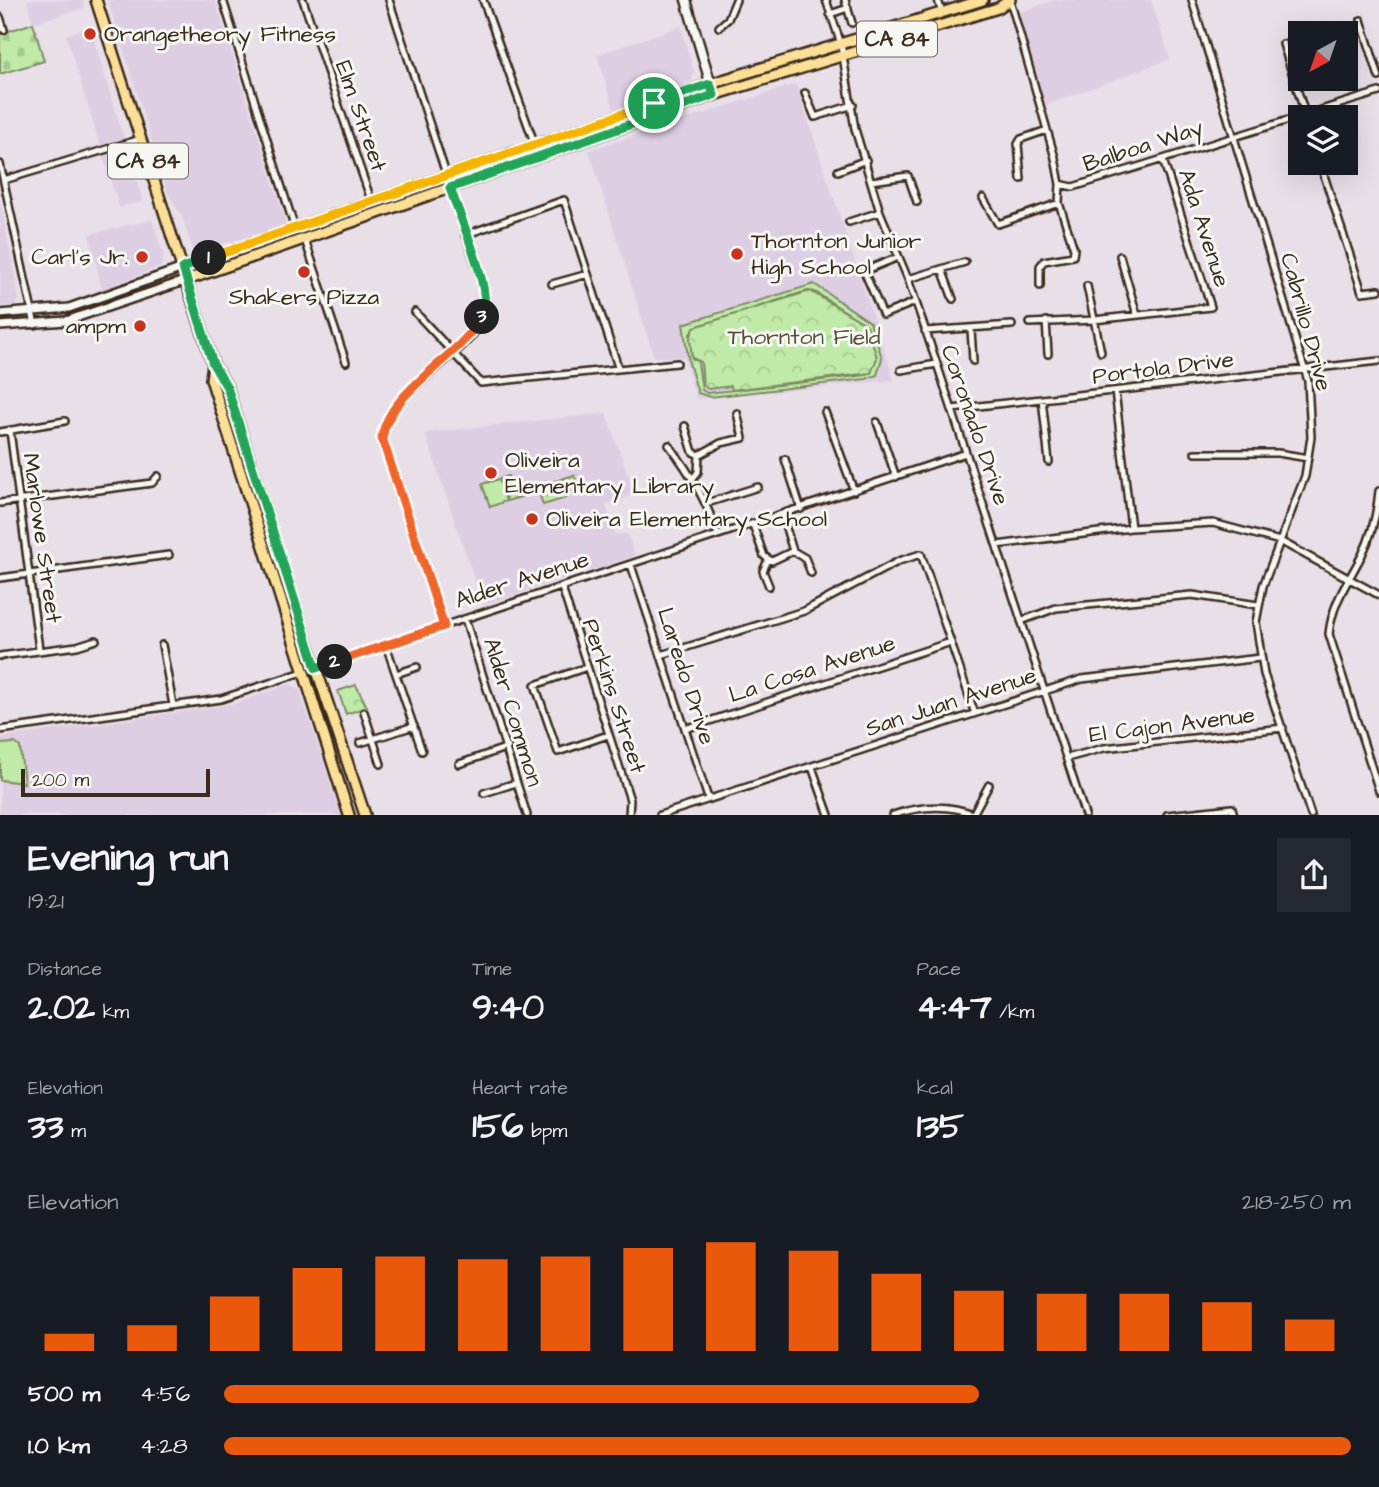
<!DOCTYPE html>
<meta charset="utf-8">
<style>
:root{--surface:#171b24;--page:#242831;--text:#f1f3f6;--muted:#9ea1a6;--accent:#ea580c}
body{margin:0;font-family:"Architects Daughter",sans-serif;background:var(--page);color:var(--text);height:100vh;display:flex;flex-direction:column;font-size:26px;white-space:nowrap}
*{box-sizing:border-box;margin:0}
p{font-size:23px;color:var(--muted)}
.icon{flex:none;width:38px;height:38px;fill:none;stroke:currentColor;stroke-width:2;stroke-linecap:round;stroke-linejoin:round}
.map{position:relative;height:815px;overflow:hidden}
.drawer{display:flex;flex-direction:column;background:var(--surface);flex:1}
.drawer>*{flex:none}
.needle{width:46px;rotate:220deg}
.fabs{position:absolute;left:1288px;top:21px;display:grid;gap:14px}
.fabs a{display:grid;place-items:center;width:70px;height:70px;border-radius:0px;background:var(--surface);box-shadow:0 7px 28px #0002;font-size:35px}
.scale{position:absolute;left:21px;bottom:18px;width:189px;box-sizing:border-box;padding-left:7px;border:4px solid #3b2a1e;border-top:0;font-size:19px;line-height:24px;white-space:nowrap;color:#3b2a1e;-webkit-text-stroke:5px #f6f6f2;paint-order:stroke}
.pin{position:absolute;display:grid;place-items:center;width:60px;height:60px;color:#fff;margin:-30px;border:4px solid #fff;border-radius:50%;box-shadow:0 2px 7px #0007}
.km{position:absolute;width:35px;height:35px;margin:-18px;border-radius:50%;background:#222;color:#fff;font-size:19px;line-height:35px;text-align:center}
.round{display:grid;place-items:center;flex:none;width:74px;height:74px;border-radius:0px;background:var(--page)}
.overview{display:flex;align-items:center;justify-content:space-between;height:119px;padding:0 28px}
h1{font-size:38px;font-weight:700;line-height:52px}
.figures{display:grid;grid-template-columns:repeat(3,1fr);gap:10px;height:119px;padding:7px 28px}
.figures div{display:grid;align-content:center}
.figures b{font-size:35px;font-weight:700}
.figures small{font-size:19px;font-weight:400}
.figures p{font-size:19px}
.chart{height:196px;padding:14px 28px}
.chart p{display:flex;justify-content:space-between}
.chart svg{width:100%;height:126px;margin-top:7px;stroke:var(--accent);stroke-width:6}
ul{padding:0 28px;list-style:none;font-size:23px}
li{display:grid;grid-template-columns:112px 84px 1fr;align-items:center;height:52px}
li i{height:18px;border-radius:9px;background:var(--accent)}
.map>svg:first-child{display:block}
</style>
<div class="map">
<svg width="1379" height="815" viewBox="0 0 1379 815">
<defs>
<pattern id="forest-crowns" width="20" height="18" patternUnits="userSpaceOnUse" patternTransform="scale(1.75)"><rect width="20" height="18" fill="#bfeaa7"/><path d="M2 6a3 3 0 1 1 6 0M12 15a3 3 0 1 1 6 0" fill="none" stroke="#a5c98f"/></pattern>
<pattern id="cemetery-stones" width="16" height="16" patternUnits="userSpaceOnUse" patternTransform="scale(1.75)"><rect width="16" height="16" fill="#bfeaa7"/><path d="M2 7V4a2 2 0 0 1 4 0v3zM10 15v-3a2 2 0 0 1 4 0v3z" fill="#a5c98f"/></pattern>
</defs>
<rect width="100%" height="100%" fill="#e8dfe9"/>
<filter id="ink" filterUnits="userSpaceOnUse"><feTurbulence type="fractalNoise" baseFrequency=".0143" numOctaves="2"/><feDisplacementMap in="SourceGraphic" scale="14" xChannelSelector="R" yChannelSelector="G"/><feConvolveMatrix kernelMatrix="1 2 1 2 8 2 1 2 1" color-interpolation-filters="sRGB"/></filter>
<g filter="url(#ink)">
<!-- built -->
<path fill="#decee3" d="M 27,0 L 82,0 L 85,8 L 33,23 Z
M 108,0 L 215,0 L 285,220 L 282,227 L 198,251 L 193,250 L 182,217 L 168,193 Z
M 1055,0 L 1151,0 L 1170,59 L 1044,106 L 1019,13 Z
M 681,26 L 694,73 L 691,81 L 614,110 L 597,55 Z
M 90,27 L 143,202 L 119,207 L 66,35 Z
M 796,84 L 894,380 L 696,399 L 684,357 L 654,357 L 589,150 Z
M 0,200 L 19,299 L 15,307 L 0,306 Z
M 152,220 L 164,257 L 161,266 L 102,290 L 89,234 Z
M 606,413 L 635,494 L 606,505 L 615,534 L 628,534 L 635,556 L 483,605 L 425,433 Z
M 289,684 L 300,690 L 341,815 L 0,815 L 0,738 L 234,704 Z"/>
<!-- grass -->
<path fill="#bfeaa7" stroke="#7d8a62" stroke-width="2" fill-rule="evenodd" d="M 814,284 L 870,322 L 882,358 L 877,375 L 866,379 L 710,397 L 698,393 L 689,363 L 683,324 ZM 807,291 L 815,292 L 866,325 L 877,358 L 866,375 L 707,393 L 702,390 L 698,362 L 692,358 L 690,334 L 695,327 Z
M 508,476 L 512,487 L 520,485 L 524,496 L 507,501 L 500,479 Z
M 499,479 L 506,501 L 490,507 L 482,484 Z
M 15,743 L 20,747 L 24,783 L 0,780 L 0,744 Z"/>
<!-- forest -->
<path fill="url(#forest-crowns)" stroke="#7d8a62" stroke-width="2" d="M 810,291 L 867,325 L 877,358 L 871,373 L 732,390 L 731,386 L 708,389 L 703,385 L 701,362 L 692,358 L 690,338 L 694,327 Z
M 574,475 L 579,489 L 565,493 L 566,498 L 543,505 L 537,487 Z
M 356,685 L 367,707 L 346,714 L 338,691 Z"/>
<!-- cemetery -->
<path fill="url(#cemetery-stones)" stroke="#7d8a62" stroke-width="2" d="M 33,23 L 44,61 L 0,74 L 0,34 Z"/>
<g fill="none" stroke-linecap="round" stroke-linejoin="round">
<!-- minor casing -->
<g stroke="#3b2a1e" stroke-width="10">
<path id="minor" d="M 223,0 L 295,229
M 303,0 L 372,203
M 389,0 L 483,287 C 484,294 487,303 486,309 C 479,353 390,384 382,438 L 444,626
M 483,0 L 535,145
M 826,0 L 841,44 L 855,129 L 880,212 L 908,279 L 937,364 L 1085,815
M 845,0 L 852,23
M 938,0 L 942,13
M 1010,0 L 1055,158 L 1060,184 L 1059,203 L 1074,249 L 1073,256 L 1044,261 L 1040,266 L 1040,286
M 1192,0 L 1308,381 L 1311,437 L 1305,476 L 1263,586 L 1256,622 L 1264,674 L 1311,815
M 830,14 L 848,8
M 0,17 L 4,30
M 1361,20 L 1379,77
M 719,27 L 728,19 L 736,0
M 1283,44 L 1306,117
M 805,93 L 815,117 L 853,105
M 1320,163 L 1362,292 L 1379,290
M 0,164 L 35,325
M 838,171 L 866,160
M 1021,179 L 1018,144 L 1021,139 L 1047,130
M 4,180 L 141,139
M 871,181 L 908,176 L 917,202
M 1060,184 L 1073,187 L 1379,92
M 983,198 L 998,224 L 1059,203
M 849,222 L 880,212
M 465,235 L 564,200 L 618,367
M 305,240 L 346,362
M 1120,256 L 1137,315
M 896,258 L 864,271 L 883,315 L 915,302
M 942,269 L 953,299
M 908,279 L 965,262
M 552,284 L 588,274
M 1087,286 L 1101,352
M 415,312 L 481,383 L 677,363
M 1046,321 L 1048,354
M 1030,323 L 1094,320 L 1211,307 L 1163,160
M 971,329 L 973,361
M 925,331 L 1012,325
M 901,370 L 937,364
M 1115,391 L 1131,528
M 1042,399 L 1049,462
M 952,409 L 1379,361
M 825,412 L 854,491
M 877,422 L 896,477
M 685,426 L 693,452 L 699,455
M 10,431 L 39,649
M 0,432 L 65,421
M 669,445 C 691,474 706,500 718,535
M 1195,453 L 1278,453 L 1308,458
M 785,459 L 801,509
M 694,477 L 698,472 L 699,455 L 721,443 L 743,438 L 737,413
M 1379,491 C 1377,513 1372,535 1362,555 C 1348,582 1332,603 1329,634 L 1379,791
M 0,503 L 152,483 L 158,476
M 707,503 L 758,487
M 753,525 L 764,556 L 772,561 L 793,551 L 782,515
M 997,545 L 1131,528 L 1213,523 L 1280,541 L 1379,595
M 793,551 L 805,558 L 811,573
M 768,560 L 763,571 L 769,586
M 631,565 L 708,798
M 0,578 L 169,555
M 562,588 L 630,800 L 629,815
M 465,619 L 527,815
M 1021,621 L 1056,608 L 1192,595 L 1258,605
M 162,645 L 173,705
M 386,645 L 422,751
M 661,655 L 804,611 L 899,561 L 921,554 L 974,711
M 0,656 L 77,646 L 96,640
M 587,667 L 535,685 L 558,752 L 608,735
M 316,668 L 966,453
M 396,674 L 417,667
M 364,712 L 381,764
M 685,729 L 951,642
M 0,730 L 221,699 L 303,672
M 360,743 L 414,726
M 1067,758 L 1104,748 L 1283,728
M 459,764 L 508,747
M 812,767 L 829,815
M 484,793 L 516,783
M 973,814 L 989,785
M 660,815 L 1082,679 L 1260,658
M 893,815 C 920,806 947,803 975,815
M 1167,815 L 1232,808 L 1234,815"/>
</g>
<!-- tertiary casing -->
<g stroke="#3b2a1e" stroke-width="12">
<path id="tertiary" d="M 0,314 L 69,308 L 183,268
M 0,326 L 66,321 L 187,280"/>
</g>
<!-- secondary casing -->
<g stroke="#3b2a1e" stroke-width="13">
<path id="secondary" d="M 686,0 L 714,95"/>
</g>
<!-- primary casing -->
<g stroke="#3b2a1e" stroke-width="14">
<path id="primary" d="M 96,0 L 213,364 L 227,387 L 290,590 L 365,815
M 183,268 L 710,84 L 983,0
M 187,280 L 714,95 L 998,8 L 1010,0
M 213,364 L 211,379 L 349,815"/>
</g>
<!-- minor -->
<use href="#minor" stroke="#f6f6f2" stroke-width="5"/>
<!-- tertiary -->
<use href="#tertiary" stroke="#f6f6f2" stroke-width="7"/>
<!-- secondary -->
<use href="#secondary" stroke="#f6f6f2" stroke-width="8"/>
<!-- primary -->
<use href="#primary" stroke="#fbdf96" stroke-width="9"/>
</g>
</g>
<g fill="none" stroke-linecap="round" stroke-linejoin="round" filter="url(#ink)">
<!-- split-1 casing -->
<g stroke="#fff" stroke-width="14">
<path id="split-1" d="M 209,258 L 654,103"/>
</g>
<!-- split-2 casing -->
<g stroke="#fff" stroke-width="14">
<path id="split-2" d="M 209,258 L 183,268 L 213,364 L 227,387 L 316,668 L 335,662"/>
</g>
<!-- split-3 casing -->
<g stroke="#fff" stroke-width="14">
<path id="split-3" d="M 335,662 L 444,626 L 382,438 C 389,390 458,359 482,317"/>
</g>
<!-- split-4 casing -->
<g stroke="#fff" stroke-width="14">
<path id="split-4" d="M 482,317 C 495,295 459,215 450,188 L 714,95 L 710,84 L 654,103"/>
</g>
<!-- split-1 -->
<use href="#split-1" stroke="#f5b400" stroke-width="9"/>
<!-- split-2 -->
<use href="#split-2" stroke="#22a559" stroke-width="9"/>
<!-- split-3 -->
<use href="#split-3" stroke="#f0652b" stroke-width="9"/>
<!-- split-4 -->
<use href="#split-4" stroke="#22a559" stroke-width="9"/>
</g>
<!-- markers -->
<g fill="#c8321e" stroke="#f6f6f2" stroke-width="2.5">
<circle cx="90" cy="34" r="7"/>
<circle cx="737" cy="254" r="7"/>
<circle cx="142" cy="257" r="7"/>
<circle cx="304" cy="272" r="7"/>
<circle cx="140" cy="326" r="7"/>
<circle cx="491" cy="473" r="7"/>
<circle cx="532" cy="519" r="7"/>
</g>
<g text-anchor="middle" dominant-baseline="central" stroke-width="6" stroke-linejoin="round" paint-order="stroke">
<!-- shield labels -->
<g fill="#f6f6f2" stroke="#73675e" stroke-width="2">
<rect x="857" y="21.5" width="80" height="35" rx="5"/>
<rect x="108" y="143.5" width="80" height="35" rx="5"/>
</g>
<g font-size="21" font-weight="bold" fill="#3b2a1e">
<text x="897" y="39">CA 84</text>
<text x="148" y="161">CA 84</text>
</g>
<!-- poi labels -->
<g font-size="23" fill="#3b2a1e" stroke="#f6f6f2" text-anchor="start">
<text x="104" y="34">Orangetheory Fitness</text>
<text x="751" y="241">Thornton Junior<tspan x="751" dy="26">High School</tspan></text>
<text x="128" y="257" text-anchor="end">Carl's Jr.</text>
<text x="304" y="297" text-anchor="middle">Shakers Pizza</text>
<text x="126" y="326" text-anchor="end">ampm</text>
<text x="505" y="460">Oliveira<tspan x="505" dy="26">Elementary Library</tspan></text>
<text x="546" y="519">Oliveira Elementary School</text>
</g>
<!-- street labels -->
<g font-size="23" fill="#3b2a1e" stroke="#f6f6f2">
<text transform="translate(361 116) rotate(71)">Elm Street</text>
<text transform="translate(1143 146) rotate(-18)">Balboa Way</text>
<text transform="translate(1204 228) rotate(72)">Ada Avenue</text>
<text transform="translate(1306 322) rotate(75)">Cabrillo Drive</text>
<text transform="translate(1163 368) rotate(-7)">Portola Drive</text>
<text transform="translate(975 425) rotate(71)">Coronado Drive</text>
<text transform="translate(42 538) rotate(82)">Marlowe Street</text>
<text transform="translate(522 580) rotate(-18)">Alder Avenue</text>
<text transform="translate(812 669) rotate(-18)">La Cosa Avenue</text>
<text transform="translate(686 676) rotate(72)">Laredo Drive</text>
<text transform="translate(614 696) rotate(72)">Perkins Street</text>
<text transform="translate(951 702) rotate(-18)">San Juan Avenue</text>
<text transform="translate(513 712) rotate(73)">Alder Common</text>
<text transform="translate(1172 725) rotate(-7)">El Cajon Avenue</text>
</g>
<!-- park labels -->
<g font-size="23" fill="#555039" stroke="#f6f6f2">
<text x="804" y="337">Thornton Field</text>
</g>
</g>
</svg>
<div class="fabs">
<a><svg class="needle" viewBox="-14 -14 28 28"><path d="M0-13l5 13h-10z" fill="#e53935"/><path d="M0 13l5-13h-10z" fill="#9ea1a6"/></svg></a>
<a><svg class="icon" aria-label="layers" viewBox="0 0 24 24"><path d="M12 4l9 5-9 5-9-5zM3 14l9 5 9-5"/></svg></a>
</div>
<div class="scale">200 m</div>
<div class="pin" style="left:654px;top:103px;background:#1e9e55"><svg class="icon" aria-label="arrive" viewBox="0 0 24 24"><path d="M6 21V4h12l-3 4 3 4H6"/></svg></div>
<b class="km" style="left:209px;top:258px">1</b>
<b class="km" style="left:335px;top:662px">2</b>
<b class="km" style="left:482px;top:317px">3</b>
</div>
<section class="drawer">
<div class="overview"><div><h1>Evening run</h1><p>19:21</p></div><a class="round"><svg class="icon" aria-label="share" viewBox="0 0 24 24"><path d="M12 15V3M7 8l5-5 5 5M5 13v7h14v-7"/></svg></a></div>
<div class="figures">
<div><p>Distance</p><b>2.02<small> km</small></b></div>
<div><p>Time</p><b>9:40</b></div>
<div><p>Pace</p><b>4:47<small> /km</small></b></div>
</div>
<div class="figures">
<div><p>Elevation</p><b>33<small> m</small></b></div>
<div><p>Heart rate</p><b>156<small> bpm</small></b></div>
<div><p>kcal</p><b>135</b></div>
</div>
<div class="chart"><p><span>Elevation</span>218–250 m</p>
<svg viewBox="0 0 160 44" preserveAspectRatio="none"><path d="M5 44V38M15 44V35M25 44V25M35 44V15M45 44V11M55 44V12M65 44V11M75 44V8M85 44V6M95 44V9M105 44V17M115 44V23M125 44V24M135 44V24M145 44V27M155 44V33"/></svg>
</div>
<ul>
<li><b>500 m</b>4:56<i style="width:67%"></i></li>
<li><b>1.0 km</b>4:28<i style="width:100%"></i></li>
</ul>
</section>
